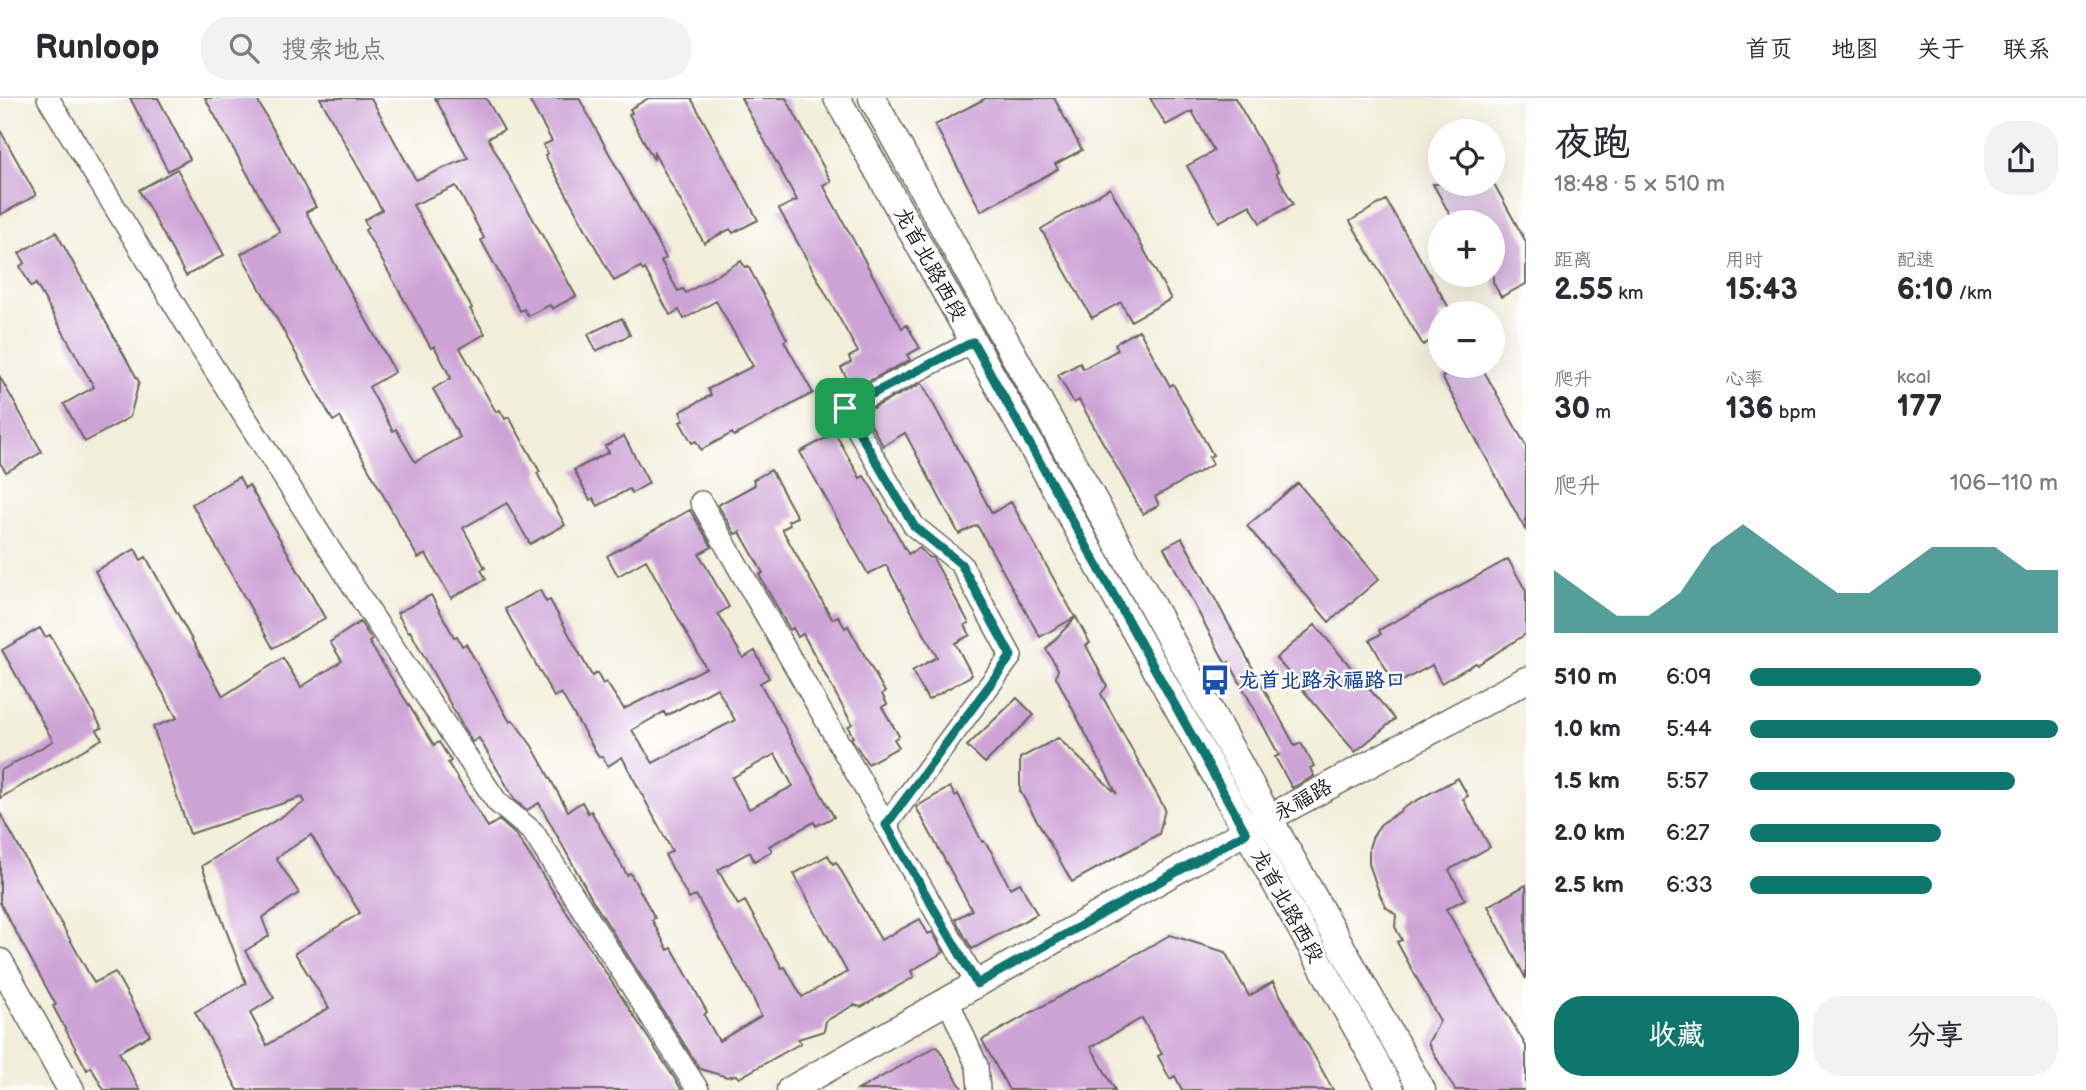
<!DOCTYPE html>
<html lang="zh">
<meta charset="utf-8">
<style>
:root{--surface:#fff;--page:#f2f2f3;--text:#2b2b33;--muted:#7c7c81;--line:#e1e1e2;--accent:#0f766e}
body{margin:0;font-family:"Balsamiq Sans","LXGW WenKai TC",sans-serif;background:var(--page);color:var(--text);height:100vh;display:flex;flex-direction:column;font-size:26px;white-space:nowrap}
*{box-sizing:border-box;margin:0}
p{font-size:23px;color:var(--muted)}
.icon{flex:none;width:38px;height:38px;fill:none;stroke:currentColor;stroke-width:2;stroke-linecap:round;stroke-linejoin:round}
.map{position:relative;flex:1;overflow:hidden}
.sheet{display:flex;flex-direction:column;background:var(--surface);width:560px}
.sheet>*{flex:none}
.buttons{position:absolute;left:1428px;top:21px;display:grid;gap:14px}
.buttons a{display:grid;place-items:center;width:77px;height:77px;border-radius:50%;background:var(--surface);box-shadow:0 7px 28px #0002;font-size:35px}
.pin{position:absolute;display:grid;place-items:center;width:60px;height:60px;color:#fff;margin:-30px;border-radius:14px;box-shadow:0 4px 10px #0006}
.round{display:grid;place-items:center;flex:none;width:74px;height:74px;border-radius:28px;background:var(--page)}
.head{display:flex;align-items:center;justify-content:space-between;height:119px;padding:0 28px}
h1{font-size:38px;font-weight:700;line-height:52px}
.stats{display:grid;grid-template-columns:repeat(3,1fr);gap:10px;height:119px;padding:7px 28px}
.stats div{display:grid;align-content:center}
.stats b{font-size:30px;font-weight:700}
.stats small{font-size:19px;font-weight:400}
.stats p{font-size:19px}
.chart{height:196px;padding:14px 28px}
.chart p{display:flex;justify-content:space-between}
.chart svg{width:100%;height:126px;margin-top:7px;fill:var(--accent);opacity:.7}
.button{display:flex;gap:14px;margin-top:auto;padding:14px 28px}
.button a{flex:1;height:80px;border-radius:28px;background:var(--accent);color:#fff;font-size:28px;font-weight:700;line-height:80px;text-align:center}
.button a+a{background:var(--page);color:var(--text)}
ul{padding:0 28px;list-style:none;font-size:23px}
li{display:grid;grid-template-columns:112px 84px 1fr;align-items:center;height:52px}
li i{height:18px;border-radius:9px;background:var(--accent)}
header{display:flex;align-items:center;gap:42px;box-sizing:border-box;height:98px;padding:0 35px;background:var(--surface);border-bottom:2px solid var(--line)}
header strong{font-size:33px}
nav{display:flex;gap:38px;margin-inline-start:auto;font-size:24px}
.search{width:490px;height:63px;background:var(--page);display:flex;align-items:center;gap:18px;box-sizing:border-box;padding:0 24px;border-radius:28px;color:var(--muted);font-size:26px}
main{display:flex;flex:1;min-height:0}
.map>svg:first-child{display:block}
</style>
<header>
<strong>Runloop</strong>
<div class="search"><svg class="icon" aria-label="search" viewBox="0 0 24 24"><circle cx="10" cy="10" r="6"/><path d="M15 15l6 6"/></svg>搜索地点</div>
<nav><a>首页</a><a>地图</a><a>关于</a><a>联系</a></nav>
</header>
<main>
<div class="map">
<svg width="1526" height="992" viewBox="0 0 1526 992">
<rect width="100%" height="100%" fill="#fff"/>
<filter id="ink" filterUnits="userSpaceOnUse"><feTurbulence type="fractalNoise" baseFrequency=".0143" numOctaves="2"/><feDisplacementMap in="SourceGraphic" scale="14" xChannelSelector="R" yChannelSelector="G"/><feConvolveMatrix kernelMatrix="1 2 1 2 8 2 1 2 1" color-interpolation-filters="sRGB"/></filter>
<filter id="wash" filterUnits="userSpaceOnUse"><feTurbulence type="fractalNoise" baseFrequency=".00686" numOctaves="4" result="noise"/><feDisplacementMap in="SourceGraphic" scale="28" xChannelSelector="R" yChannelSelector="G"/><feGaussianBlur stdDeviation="1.57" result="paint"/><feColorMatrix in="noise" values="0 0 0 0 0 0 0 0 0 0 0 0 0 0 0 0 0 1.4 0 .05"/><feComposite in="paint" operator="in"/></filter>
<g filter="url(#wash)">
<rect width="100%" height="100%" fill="#f2eeda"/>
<g id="blocks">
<!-- building -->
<path fill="#cda3d6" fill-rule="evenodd" d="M 130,0 L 158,0 L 190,61 L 168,73 Z
M 205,0 L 256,0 L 316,109 L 306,114 L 395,274 L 369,289 L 393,333 L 396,331 L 415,364 L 460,339 L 433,291 L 451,280 L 434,248 L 431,250 L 365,132 L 368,130 L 364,122 L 382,112 L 320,0 L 371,0 L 416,82 L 468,60 L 435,0 L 486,0 L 504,32 L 488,40 L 576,198 L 552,211 L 550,207 L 528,218 L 524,211 L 520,213 L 481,142 L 484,140 L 456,88 L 413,107 L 472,210 L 470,211 L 485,236 L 460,250 L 496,314 L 500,312 L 505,321 L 509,319 L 540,374 L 537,375 L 565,427 L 530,446 L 507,405 L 463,430 L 485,470 L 481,472 L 486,481 L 451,500 L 426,456 L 418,460 L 340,319 L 333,323 L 241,156 L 280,134 Z
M 528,0 L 579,0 L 666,160 L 661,163 L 678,193 L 683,191 L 686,195 L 741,163 L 745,169 L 748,168 L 787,241 L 784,243 L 813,295 L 734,338 L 732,335 L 701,352 L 696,343 L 692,345 L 680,324 L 684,322 L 680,314 L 711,297 L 708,291 L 753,268 L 716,203 L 684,221 L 679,212 L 670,217 L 645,171 L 643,173 L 640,169 L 614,183 L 545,57 L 548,55 L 543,47 L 552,43 Z
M 649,0 L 691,0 L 758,122 L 733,135 L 730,131 L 704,145 L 654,55 L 654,62 L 629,16 L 632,15 L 630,11 Z
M 741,0 L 786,0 L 831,83 L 823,87 L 902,230 L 907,227 L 920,250 L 907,257 L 910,262 L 853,291 L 841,270 L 851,264 L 849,259 L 858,254 L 779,111 L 797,102 Z
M 986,0 L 1054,0 L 1082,52 L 1055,66 L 1058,71 L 981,113 L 935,27 Z
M 1150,0 L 1235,0 L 1278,74 L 1276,75 L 1293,106 L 1260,125 L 1250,107 L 1219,124 L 1187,68 L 1214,53 L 1192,13 L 1166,27 Z
M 0,32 L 36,97 L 0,117 Z
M 177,71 L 224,157 L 186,178 L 139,92 Z
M 1493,84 L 1526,144 L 1526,186 L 1501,199 L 1493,184 L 1493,124 L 1454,124 L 1433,86 Z
M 1110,90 L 1171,201 L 1131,223 L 1121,204 L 1092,220 L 1041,131 Z
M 1386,102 L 1452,215 L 1440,215 L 1440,237 L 1423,247 L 1350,123 Z
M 56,134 L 139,284 L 130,319 L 85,344 L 64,306 L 94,289 L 36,186 L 31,189 L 20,168 L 25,165 L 19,155 Z
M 622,220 L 630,237 L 596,253 L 588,236 Z
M 1139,232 L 1170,288 L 1173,286 L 1213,357 L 1209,359 L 1213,366 L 1155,399 L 1159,407 L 1143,416 L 1079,302 L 1074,305 L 1058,277 L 1080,265 L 1083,271 L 1118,252 L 1115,246 Z
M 1462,268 L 1481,268 L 1526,348 L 1526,433 L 1442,279 Z
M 0,279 L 42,354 L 6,374 L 0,365 Z
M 922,285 L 992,415 L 1011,404 L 1075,519 L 1040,539 L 977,427 L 959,436 L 905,335 L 883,348 L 866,318 L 865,314 Z
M 835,335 L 860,380 L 864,378 L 873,392 L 908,456 L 920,450 L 928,459 L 933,460 L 969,525 L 965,527 L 970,537 L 955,545 L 972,577 L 928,602 L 912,573 L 937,559 L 886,467 L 868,476 L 800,354 Z
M 624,338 L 649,385 L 632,395 L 629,391 L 598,408 L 593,400 L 590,402 L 574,372 L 609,354 L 605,348 Z
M 771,372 L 797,419 L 788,423 L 790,427 L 782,431 L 832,521 L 838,518 L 845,530 L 848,528 L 885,594 L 882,596 L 887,606 L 882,609 L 899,638 L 894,641 L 899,649 L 868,666 L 851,640 L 853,639 L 848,629 L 852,626 L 803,536 L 798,539 L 793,530 L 790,532 L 759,477 L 763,475 L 740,434 L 735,436 L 718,407 L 755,387 L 753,382 Z
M 239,379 L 245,390 L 249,387 L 325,520 L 273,550 L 192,406 Z
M 1298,385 L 1379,481 L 1329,524 L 1247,428 Z
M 690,412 L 712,449 L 699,456 L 729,509 L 718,516 L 743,560 L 755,553 L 769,580 L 760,585 L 834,719 L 816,728 L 814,724 L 769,748 L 772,753 L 754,763 L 750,754 L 718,772 L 738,807 L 745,803 L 782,870 L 785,869 L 802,899 L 847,874 L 794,776 L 828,757 L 833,766 L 836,764 L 881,842 L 920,821 L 928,836 L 932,834 L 944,854 L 911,873 L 914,879 L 861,909 L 854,907 L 826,923 L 824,933 L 798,941 L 801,945 L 739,980 L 736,977 L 727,979 L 700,971 L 593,803 L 539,705 L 527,712 L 515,702 L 479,640 L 472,644 L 463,629 L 410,533 L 408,534 L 397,515 L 431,497 L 454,539 L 457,538 L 462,548 L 466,546 L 510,624 L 513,622 L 532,648 L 568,713 L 582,704 L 588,715 L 591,713 L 627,777 L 630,775 L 649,809 L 655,820 L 652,822 L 668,852 L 672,850 L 677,859 L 707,914 L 704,917 L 719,943 L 761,918 L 753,900 L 696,797 L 689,801 L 665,757 L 672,753 L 622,659 L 608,668 L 602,658 L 599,659 L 561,595 L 554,599 L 505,511 L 540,492 L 546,504 L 550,502 L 592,578 L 597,575 L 603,586 L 606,584 L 624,611 L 706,570 L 646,462 L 618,478 L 607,458 ZM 717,590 L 735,622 L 653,665 L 632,632 L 664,614 L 666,618 ZM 775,656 L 793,688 L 749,711 L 732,680 Z
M 1182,440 L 1295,648 L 1301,645 L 1314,668 L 1310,670 L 1314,678 L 1292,690 L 1275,659 L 1279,657 L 1229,564 L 1226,566 L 1164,450 Z
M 135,451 L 141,462 L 146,459 L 223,598 L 283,560 L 301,589 L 342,563 L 330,544 L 360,524 L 372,542 L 369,544 L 434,647 L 439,644 L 451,663 L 448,665 L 488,729 L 499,722 L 517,738 L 682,992 L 238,992 L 195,914 L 246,885 L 202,768 L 305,704 L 302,699 L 190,736 L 153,629 L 177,620 L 95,473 ZM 311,737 L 360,815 L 295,855 L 329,910 L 267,947 L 250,915 L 274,900 L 245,853 L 269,838 L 262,820 L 299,795 L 276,760 Z
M 1508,461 L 1526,493 L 1526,536 L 1477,567 L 1476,565 L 1441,585 L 1432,567 L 1395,587 L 1370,542 L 1381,536 L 1379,532 Z
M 1076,519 L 1090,545 L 1086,547 L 1107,588 L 1101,596 L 1165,711 L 1159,736 L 1072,784 L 1020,693 L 1020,660 L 1058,640 L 1117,696 L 1056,579 L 1058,571 L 1046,551 Z
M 1315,527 L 1395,621 L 1355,654 L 1276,560 Z
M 40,530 L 45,539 L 50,537 L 102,630 L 97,632 L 102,641 L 0,700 L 0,673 L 53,643 L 2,552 Z
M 1017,600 L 1034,617 L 985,665 L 967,648 Z
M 1458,680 L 1468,698 L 1463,701 L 1490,749 L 1449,772 L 1465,801 L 1446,811 L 1526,948 L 1526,992 L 1455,992 L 1428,945 L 1440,923 L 1397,844 L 1402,842 L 1395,829 L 1396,817 L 1386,809 L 1380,797 L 1369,766 L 1369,750 L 1372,740 L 1381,726 L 1402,712 L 1401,711 Z
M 950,689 L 955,698 L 958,696 L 982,744 L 984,743 L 991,753 L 1010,790 L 1020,785 L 1037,816 L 972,851 L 955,821 L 972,812 L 916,709 Z
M 0,715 L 94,885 L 115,874 L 150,937 L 119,954 L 140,992 L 104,992 L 91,969 L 87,972 L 53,908 L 56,907 L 0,805 Z
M 1526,787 L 1526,881 L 1488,808 Z
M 1170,837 L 1225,854 L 1249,898 L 1273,884 L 1333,992 L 1182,992 L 1175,978 L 1170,981 L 1158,958 L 1162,956 L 1142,920 L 1091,949 L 1115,992 L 1009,992 L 982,942 Z
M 937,948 L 963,992 L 858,992 Z"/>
</g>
</g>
<g filter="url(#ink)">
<use href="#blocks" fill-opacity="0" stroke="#67665e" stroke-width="2"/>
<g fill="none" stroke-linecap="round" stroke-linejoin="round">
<!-- minor casing -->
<g stroke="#67665e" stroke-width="24">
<path id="minor" d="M 48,0 L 204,255 L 373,519 L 497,704 L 533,734 L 698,992
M 701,404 L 977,886
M 886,727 L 1011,558 L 961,466 L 914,428 L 845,310 L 973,244
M 948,903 L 977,968 L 979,992"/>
</g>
<!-- tertiary casing -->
<g stroke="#67665e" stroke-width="29">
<path id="tertiary" d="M 837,0 L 1391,992
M 872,0 L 1269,720 L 1422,992
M 0,864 L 71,992
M 790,992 L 1269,720 L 1526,582"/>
</g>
<!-- minor -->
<use href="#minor" stroke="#fff" stroke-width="21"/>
<!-- tertiary -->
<use href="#tertiary" stroke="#fff" stroke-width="26"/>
</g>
</g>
<g fill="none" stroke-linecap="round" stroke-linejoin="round" filter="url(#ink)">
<!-- route casing -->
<g stroke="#fff" stroke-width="14">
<path id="route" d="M 973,244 L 1246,735 L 977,886 L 886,727 L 1011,558 L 961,466 L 914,428 L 845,310 Z"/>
</g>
<!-- route -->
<use href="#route" stroke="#0f766e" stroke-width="9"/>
</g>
<!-- icons -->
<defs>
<g id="bus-bare" transform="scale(2.415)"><path d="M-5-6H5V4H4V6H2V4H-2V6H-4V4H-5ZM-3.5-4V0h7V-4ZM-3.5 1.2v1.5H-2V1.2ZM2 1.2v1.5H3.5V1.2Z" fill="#1a4fb4" stroke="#fff" stroke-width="2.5" paint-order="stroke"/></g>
</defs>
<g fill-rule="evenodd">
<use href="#bus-bare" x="1215" y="582"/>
</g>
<g text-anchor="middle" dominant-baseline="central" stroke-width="5" stroke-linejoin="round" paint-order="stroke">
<!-- street labels -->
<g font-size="21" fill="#1c1c1c" stroke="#fff">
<text transform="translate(930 166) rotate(61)">龙首北路西段</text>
<text transform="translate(1303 702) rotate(-29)">永福路</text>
<text transform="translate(1287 808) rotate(61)">龙首北路西段</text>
</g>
<!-- transit labels -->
<g font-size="21" font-weight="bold" fill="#164399" stroke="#fff" text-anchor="start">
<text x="1238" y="582">龙首北路永福路口</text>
</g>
</g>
</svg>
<div class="buttons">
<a><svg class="icon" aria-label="locate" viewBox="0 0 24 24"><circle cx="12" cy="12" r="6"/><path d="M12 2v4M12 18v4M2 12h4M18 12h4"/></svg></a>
<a>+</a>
<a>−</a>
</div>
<div class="pin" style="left:845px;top:310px;background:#1e9e55"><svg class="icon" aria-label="arrive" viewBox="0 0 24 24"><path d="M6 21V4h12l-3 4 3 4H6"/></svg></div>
</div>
<section class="sheet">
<div class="head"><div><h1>夜跑</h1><p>18:48 · 5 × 510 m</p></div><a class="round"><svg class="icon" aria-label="share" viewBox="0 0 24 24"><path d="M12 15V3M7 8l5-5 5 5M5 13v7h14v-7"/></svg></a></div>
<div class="stats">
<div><p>距离</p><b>2.55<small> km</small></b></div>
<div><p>用时</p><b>15:43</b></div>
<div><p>配速</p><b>6:10<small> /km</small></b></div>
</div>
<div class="stats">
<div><p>爬升</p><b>30<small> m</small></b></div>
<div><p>心率</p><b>136<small> bpm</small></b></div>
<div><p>kcal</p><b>177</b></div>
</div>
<div class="chart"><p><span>爬升</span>106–110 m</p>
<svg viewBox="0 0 160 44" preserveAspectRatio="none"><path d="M0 44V22L10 30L20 38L30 38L40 30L50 14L60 6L70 14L80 22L90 30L100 30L110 22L120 14L130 14L140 14L150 22L160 22V44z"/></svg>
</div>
<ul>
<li><b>510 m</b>6:09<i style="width:75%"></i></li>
<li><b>1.0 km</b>5:44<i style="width:100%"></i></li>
<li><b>1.5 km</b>5:57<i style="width:86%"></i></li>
<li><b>2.0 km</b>6:27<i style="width:62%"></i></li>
<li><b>2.5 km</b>6:33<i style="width:59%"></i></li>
</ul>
<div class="button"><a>收藏</a><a>分享</a></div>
</section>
</main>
